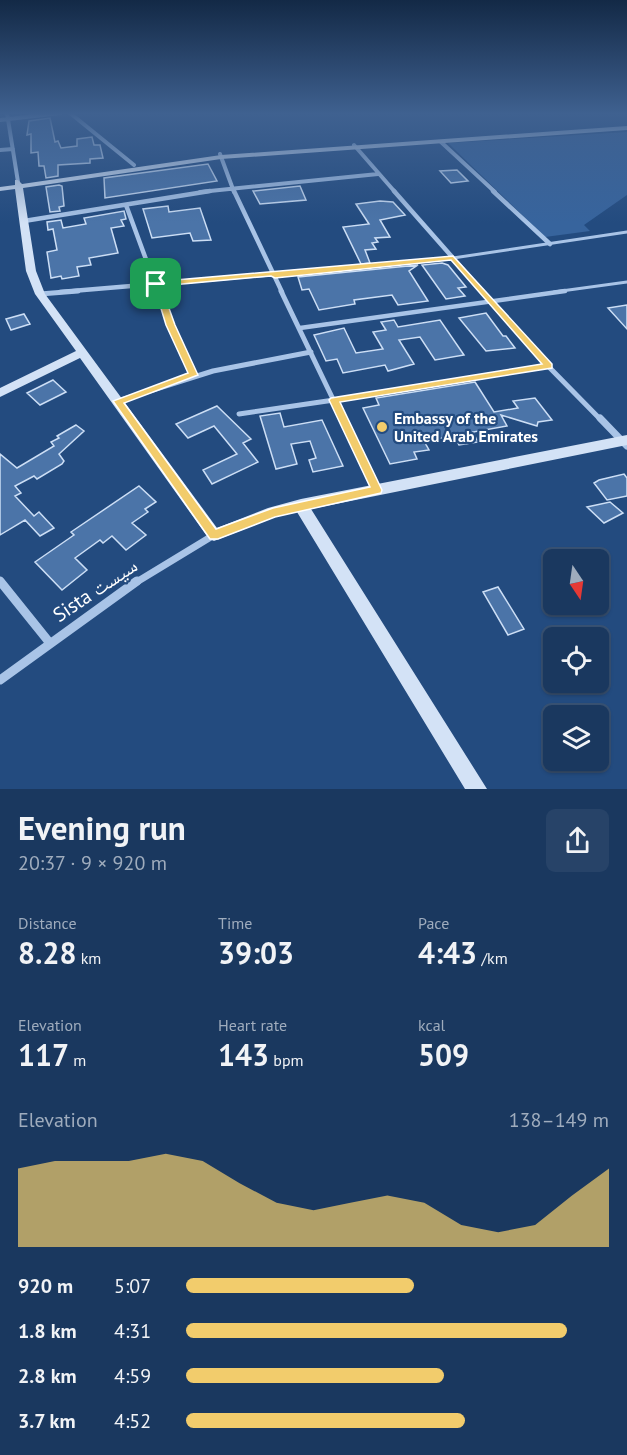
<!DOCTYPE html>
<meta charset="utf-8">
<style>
:root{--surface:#1a385f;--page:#274368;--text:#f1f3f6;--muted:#9facbd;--line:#385274;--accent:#f2cc6c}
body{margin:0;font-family:"PT Sans","Noto Naskh Arabic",sans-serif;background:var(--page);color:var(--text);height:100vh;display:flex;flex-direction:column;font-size:22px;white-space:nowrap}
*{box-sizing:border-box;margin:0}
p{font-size:20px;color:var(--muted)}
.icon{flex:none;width:33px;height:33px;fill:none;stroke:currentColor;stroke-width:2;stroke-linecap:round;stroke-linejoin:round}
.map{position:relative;height:789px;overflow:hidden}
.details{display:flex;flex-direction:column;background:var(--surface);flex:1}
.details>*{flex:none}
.needle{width:39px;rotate:167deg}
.controls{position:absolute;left:543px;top:549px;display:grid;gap:12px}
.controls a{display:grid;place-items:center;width:66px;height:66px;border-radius:9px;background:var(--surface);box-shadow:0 2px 4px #0004,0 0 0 2px var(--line);font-size:30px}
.pin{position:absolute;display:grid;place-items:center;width:51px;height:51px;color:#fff;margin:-26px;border-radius:12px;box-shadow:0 3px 9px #0006}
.round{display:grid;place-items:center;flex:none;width:63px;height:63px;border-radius:9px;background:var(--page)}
.overview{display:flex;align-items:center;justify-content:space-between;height:102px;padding:0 18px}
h1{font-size:33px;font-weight:800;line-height:45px}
.stats{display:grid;grid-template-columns:repeat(3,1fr);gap:9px;height:102px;padding:6px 18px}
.stats div{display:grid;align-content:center}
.stats b{font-size:30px;font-weight:800}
.stats small{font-size:16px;font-weight:400}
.stats p{font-size:16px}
.chart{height:168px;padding:12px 18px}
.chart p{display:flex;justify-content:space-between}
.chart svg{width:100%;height:108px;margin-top:6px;fill:var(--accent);opacity:.7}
ul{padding:0 18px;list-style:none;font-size:20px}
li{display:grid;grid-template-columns:96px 72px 1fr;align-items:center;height:45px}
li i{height:15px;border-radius:8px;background:var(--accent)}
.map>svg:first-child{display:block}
</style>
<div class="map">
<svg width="627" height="789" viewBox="0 0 627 789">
<rect width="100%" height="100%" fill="#234b7f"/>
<!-- green -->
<path fill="#37649d" d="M 627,132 L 627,195 L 584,225 L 590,231 L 545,237 L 448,143 Z"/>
<!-- building -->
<path fill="#4b74a8" stroke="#ccdef5" stroke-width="1.5" d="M 50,118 L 55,142 L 58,141 L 61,148 L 77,146 L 77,139 L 92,137 L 94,145 L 100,145 L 103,158 L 90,159 L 90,163 L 58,165 L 58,176 L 46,178 L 44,166 L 39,166 L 38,152 L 31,153 L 31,134 L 27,135 L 29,121 Z
M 208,164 L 217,181 L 105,198 L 104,178 Z
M 457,170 L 468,181 L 451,183 L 440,171 Z
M 59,185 L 62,186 L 64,206 L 59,207 L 60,211 L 50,212 L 46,187 Z
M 300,186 L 306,200 L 260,204 L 253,191 Z
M 380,201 L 393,202 L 405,215 L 380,220 L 390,237 L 375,238 L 378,242 L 372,243 L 376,249 L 365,250 L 370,263 L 361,264 L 343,227 L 369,224 L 356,204 Z
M 168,206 L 169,212 L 200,208 L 211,240 L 193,241 L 190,233 L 152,238 L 143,209 Z
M 124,211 L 126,219 L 121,220 L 124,226 L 111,228 L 118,253 L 89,258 L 91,265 L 77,267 L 79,276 L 62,279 L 61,276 L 51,278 L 47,252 L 57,250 L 53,229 L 48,230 L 47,222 L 61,220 L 63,228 L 86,224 L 84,218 Z
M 442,263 L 448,265 L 466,287 L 458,288 L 465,296 L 446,299 L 422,265 Z
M 418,265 L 409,271 L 428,301 L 398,305 L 392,295 L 354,300 L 355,304 L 319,310 L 309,289 L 302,290 L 298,277 Z
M 627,305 L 627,329 L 608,308 Z
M 486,313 L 503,336 L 506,336 L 515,348 L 486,351 L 459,318 Z
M 24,314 L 30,324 L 11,330 L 6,319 Z
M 394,320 L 398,327 L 440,320 L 464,355 L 435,360 L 420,337 L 399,340 L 414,364 L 388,371 L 385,365 L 343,373 L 337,359 L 326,361 L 314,335 L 344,328 L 356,353 L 383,349 L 373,332 L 386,330 L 381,322 Z
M 53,380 L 66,392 L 40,405 L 27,393 Z
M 475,382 L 494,412 L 518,408 L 513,401 L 535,398 L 552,420 L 538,422 L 537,426 L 501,415 L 507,426 L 473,432 L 478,442 L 459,445 L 454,436 L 424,441 L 429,450 L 414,452 L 417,459 L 390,464 L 363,408 L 379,405 L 376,398 Z
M 217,406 L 251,439 L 243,443 L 258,462 L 212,484 L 203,470 L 237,454 L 214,426 L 188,438 L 176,424 Z
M 280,413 L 284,427 L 322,420 L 343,466 L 313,472 L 309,460 L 316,458 L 310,441 L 291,444 L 297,464 L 276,469 L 260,416 Z
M 76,425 L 84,431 L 59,454 L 64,461 L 62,464 L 37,479 L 34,476 L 15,486 L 21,493 L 15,496 L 34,516 L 39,512 L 54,528 L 40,536 L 25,520 L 0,535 L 0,454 L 17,468 L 54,446 L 51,442 L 59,438 L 57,436 Z
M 624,474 L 627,478 L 627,496 L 607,500 L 594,483 L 599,480 Z
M 139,486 L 156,502 L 145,509 L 148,512 L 132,523 L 146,535 L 126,550 L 112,536 L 103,543 L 100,540 L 75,558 L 87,570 L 62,590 L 35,562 L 74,535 L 71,532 Z
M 610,502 L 623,513 L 604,523 L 587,507 Z
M 498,587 L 524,629 L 508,635 L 483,592 Z"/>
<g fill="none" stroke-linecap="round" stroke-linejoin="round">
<!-- service-far1 -->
<path stroke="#a9c4e7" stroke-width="3" d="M 275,276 L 453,258 L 627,232
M 554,292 L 627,282"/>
<!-- service -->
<path stroke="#a9c4e7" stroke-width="4.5" d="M 300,328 L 565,291
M 334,400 L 548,366"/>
<!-- minor-far4 -->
<path stroke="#a9c4e7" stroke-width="4" d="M 7,113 L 18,182
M 70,113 L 134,165
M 0,120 L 60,113
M 441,142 L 495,192
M 354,145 L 395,192
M 0,150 L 13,149
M 220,154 L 234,192
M 200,192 L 378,174"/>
<!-- minor-far3 -->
<path stroke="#a9c4e7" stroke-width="4.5" d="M 234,191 L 282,292
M 394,191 L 483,292
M 493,191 L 550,244
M 126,205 L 158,292
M 24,221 L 210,191
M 60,292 L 274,274"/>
<!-- minor-far2 -->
<path stroke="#a9c4e7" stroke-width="5" d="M 157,291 L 193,375
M 281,291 L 343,420
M 482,291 L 548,366 L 601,420
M 40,294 L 78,291
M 118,401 L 213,371 L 311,352
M 239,414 L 334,400"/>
<!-- minor-far1 -->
<path stroke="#a9c4e7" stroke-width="7" d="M 342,418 L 376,490
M 600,418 L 627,446
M 135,583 L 214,535"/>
<!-- minor -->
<path stroke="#a9c4e7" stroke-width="9" d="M 0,581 L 49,642
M 0,680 L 137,581"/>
<!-- secondary -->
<path fill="#d3e2f6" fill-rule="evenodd" d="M 627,126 L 627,130 L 221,159 L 23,188 L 36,271 L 45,294 L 217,528 L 268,508 L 301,499 L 627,435 L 627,445 L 311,509 L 487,789 L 465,789 L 297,512 L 275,517 L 214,541 L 209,539 L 80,358 L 0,397 L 0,388 L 76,351 L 35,294 L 26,271 L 15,189 L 0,191 L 0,187 L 15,185 L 15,180 L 18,180 L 22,184 L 221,155 Z"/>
</g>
<!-- sky -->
<linearGradient id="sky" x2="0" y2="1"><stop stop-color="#132946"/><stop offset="0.51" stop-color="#3f6190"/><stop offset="1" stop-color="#3f6190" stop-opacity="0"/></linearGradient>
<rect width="627" height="223" fill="url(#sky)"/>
<!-- route -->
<path fill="#f2cc6c" stroke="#fff" stroke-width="1.5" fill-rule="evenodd" d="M 453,256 L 552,364 L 552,368 L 340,402 L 382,490 L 381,493 L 275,517 L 218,539 L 210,539 L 113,401 L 188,373 L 166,325 L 153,282 ZM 451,260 L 542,364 L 331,398 L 329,400 L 370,487 L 273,508 L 216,529 L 124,403 L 198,375 L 175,325 L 161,286 L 271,276 L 275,278 Z"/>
<!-- markers -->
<circle fill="#f2cc6c" stroke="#234b7f" stroke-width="2" cx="382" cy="427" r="6"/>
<g text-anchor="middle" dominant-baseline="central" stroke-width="4.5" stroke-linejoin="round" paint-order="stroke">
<!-- poi labels -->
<g font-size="16" font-weight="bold" fill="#fff" stroke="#234b7f" text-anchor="start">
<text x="394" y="418">Embassy of the<tspan x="394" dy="18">United Arab Emirates</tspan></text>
</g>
<!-- near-street labels -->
<g font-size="20" fill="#fff" stroke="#234b7f">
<text transform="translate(95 590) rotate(-34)">Sista سيست</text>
</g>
</g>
</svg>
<div class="controls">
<a><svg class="needle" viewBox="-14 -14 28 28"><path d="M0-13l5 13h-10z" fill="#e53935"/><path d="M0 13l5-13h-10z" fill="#9facbd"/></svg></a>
<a><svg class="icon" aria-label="locate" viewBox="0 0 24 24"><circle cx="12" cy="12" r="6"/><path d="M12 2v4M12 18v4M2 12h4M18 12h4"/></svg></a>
<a><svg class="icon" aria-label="layers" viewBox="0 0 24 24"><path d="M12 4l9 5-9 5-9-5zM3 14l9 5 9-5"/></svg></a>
</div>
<div class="pin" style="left:156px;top:284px;background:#1e9e55"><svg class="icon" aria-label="arrive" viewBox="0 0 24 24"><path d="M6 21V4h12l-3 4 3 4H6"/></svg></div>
</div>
<section class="details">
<div class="overview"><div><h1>Evening run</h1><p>20:37 · 9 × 920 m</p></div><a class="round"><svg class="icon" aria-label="share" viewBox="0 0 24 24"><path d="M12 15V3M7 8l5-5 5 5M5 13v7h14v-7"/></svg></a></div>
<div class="stats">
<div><p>Distance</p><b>8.28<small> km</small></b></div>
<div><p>Time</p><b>39:03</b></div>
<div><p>Pace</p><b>4:43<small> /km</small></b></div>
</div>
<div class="stats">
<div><p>Elevation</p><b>117<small> m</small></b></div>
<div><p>Heart rate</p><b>143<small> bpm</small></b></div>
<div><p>kcal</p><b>509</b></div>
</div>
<div class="chart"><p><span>Elevation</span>138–149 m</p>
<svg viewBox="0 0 160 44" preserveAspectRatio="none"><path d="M0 44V12L10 9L20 9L30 9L40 6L50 9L60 18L70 26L80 29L90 26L100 23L110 26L120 35L130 38L140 35L150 23L160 12V44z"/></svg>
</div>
<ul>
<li><b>920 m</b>5:07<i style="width:54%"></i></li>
<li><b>1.8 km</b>4:31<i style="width:90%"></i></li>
<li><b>2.8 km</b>4:59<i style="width:61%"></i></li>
<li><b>3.7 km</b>4:52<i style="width:66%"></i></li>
</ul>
</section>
